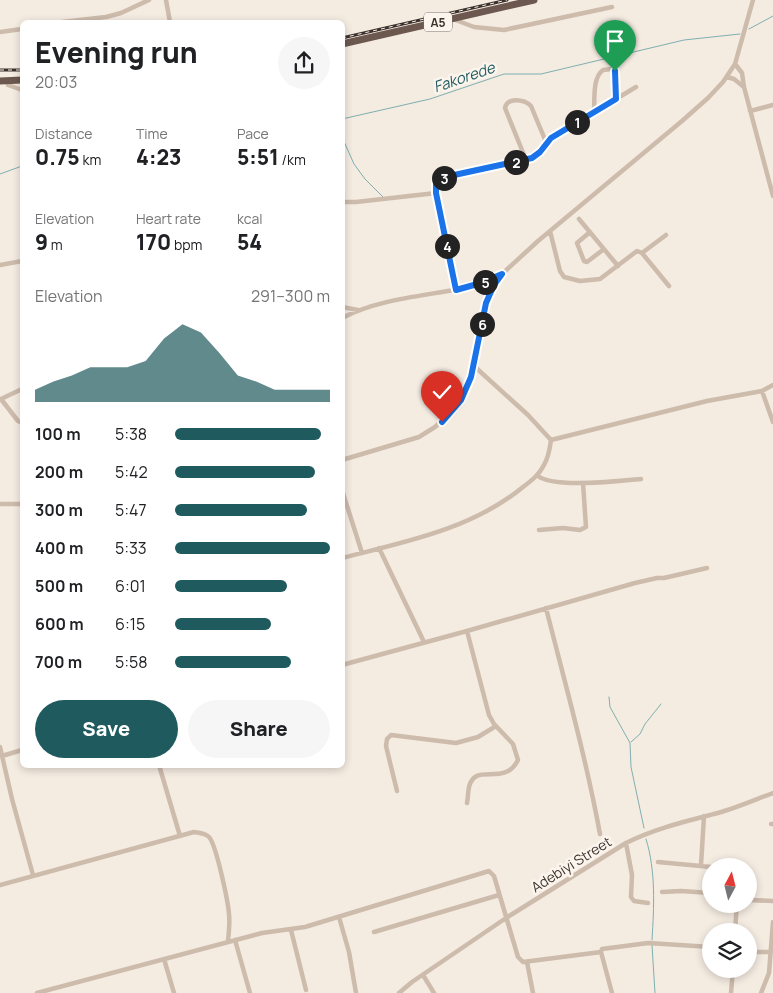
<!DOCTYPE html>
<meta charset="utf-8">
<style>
:root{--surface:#fff;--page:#f6f6f6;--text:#202124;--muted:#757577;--accent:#1f5a5e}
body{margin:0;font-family:Manrope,sans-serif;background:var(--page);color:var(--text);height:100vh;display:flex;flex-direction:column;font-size:19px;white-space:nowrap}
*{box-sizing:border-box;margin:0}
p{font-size:16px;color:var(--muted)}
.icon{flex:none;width:28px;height:28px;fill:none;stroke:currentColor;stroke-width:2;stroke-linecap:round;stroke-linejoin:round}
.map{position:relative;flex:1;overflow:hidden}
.drawer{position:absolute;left:20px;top:20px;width:325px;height:748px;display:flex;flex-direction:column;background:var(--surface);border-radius:8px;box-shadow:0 2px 8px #0003}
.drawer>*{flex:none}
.needle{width:32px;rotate:7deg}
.fabs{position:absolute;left:702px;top:858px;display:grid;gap:10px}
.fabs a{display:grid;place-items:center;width:55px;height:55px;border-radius:50%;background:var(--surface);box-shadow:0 2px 8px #0003;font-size:25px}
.pin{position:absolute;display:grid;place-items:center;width:42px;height:42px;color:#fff;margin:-51px -21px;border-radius:50% 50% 50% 0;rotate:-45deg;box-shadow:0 0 5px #0007}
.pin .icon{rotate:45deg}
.km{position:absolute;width:25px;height:25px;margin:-12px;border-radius:50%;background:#222;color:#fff;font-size:14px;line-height:25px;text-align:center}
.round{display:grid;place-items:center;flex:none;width:52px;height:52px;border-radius:26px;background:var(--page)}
.headline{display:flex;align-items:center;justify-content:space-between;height:85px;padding:0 15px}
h1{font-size:28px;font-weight:800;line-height:38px}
.figures{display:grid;grid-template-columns:repeat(3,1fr);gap:8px;height:85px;padding:5px 15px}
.figures div{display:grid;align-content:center}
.figures b{font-size:21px;font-weight:800}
.figures small{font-size:14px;font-weight:400}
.figures p{font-size:14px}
.chart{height:140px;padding:10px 15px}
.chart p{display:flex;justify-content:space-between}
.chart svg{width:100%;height:90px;margin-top:5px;fill:var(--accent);opacity:.7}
.button{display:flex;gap:10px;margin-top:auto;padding:10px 15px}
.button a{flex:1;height:58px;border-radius:30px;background:var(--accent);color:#fff;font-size:20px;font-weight:800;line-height:58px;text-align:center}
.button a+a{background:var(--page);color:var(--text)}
ul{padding:0 15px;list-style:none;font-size:16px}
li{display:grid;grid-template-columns:80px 60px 1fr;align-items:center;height:38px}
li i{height:12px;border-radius:6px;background:var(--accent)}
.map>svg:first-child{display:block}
</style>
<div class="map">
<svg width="773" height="993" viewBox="0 0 773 993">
<rect width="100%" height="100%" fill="#f4ebe1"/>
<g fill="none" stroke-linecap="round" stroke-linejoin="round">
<!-- stream -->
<path stroke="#7fb0b2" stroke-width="1" d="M 749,29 L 773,16
M 342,119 L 430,99 L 504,74 L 541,74 L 684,40 L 740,34
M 342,137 L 354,164 L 365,179 L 383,197
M 0,174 L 22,166
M 609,697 L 610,707 L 630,743 L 631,767 L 644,828
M 631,742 L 640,734 L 645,724 L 661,704
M 646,839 C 656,871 654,907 652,940
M 652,945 L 655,993"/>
<!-- minor -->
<path stroke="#cdbbac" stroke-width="4.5" d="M 166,0 L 170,22
M 453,19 L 474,27 L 504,30 L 612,7
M 62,22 L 106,17 L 121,13 L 149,0
M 0,32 L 22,29
M 735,64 L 742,73 L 744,87 L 773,196
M 727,77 L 734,79 L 744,87
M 7,81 L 8,85 L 22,90
M 750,111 L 773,105
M 594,112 C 595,100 592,78 603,70 L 612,69 L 615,71 L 616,99
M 526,160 L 505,108 C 507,97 524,99 531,106 L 546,142
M 342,202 L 356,202 L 436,193
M 579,219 L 618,266
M 550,231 L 560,271 L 564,277 L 580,281 L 600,279 L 637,251 L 642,253 L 669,286
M 590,232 L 577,243 L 584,261 L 587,262 L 604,249
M 642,253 L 666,235
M 0,265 L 22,261
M 456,290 L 436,193 L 435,185 L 438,180 L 532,157 L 540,152 L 551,138 L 636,87
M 342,307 L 358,310
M 342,318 C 380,298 427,296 469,287 L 481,283 L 501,274
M 22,389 L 1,399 L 18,421 L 22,423
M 762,391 L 773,422
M 551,440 L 707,401 L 762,391 L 773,385
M 342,460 L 419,437 L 435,427 L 454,409 L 461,400 L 471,377 L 487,303 L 494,285 L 502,274 L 538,241 L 682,121 L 708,98 L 723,82 L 735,64 L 753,0
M 537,475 C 550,489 621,481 641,479
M 342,490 L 362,553
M 0,504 L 22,504
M 539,530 L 563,528 L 580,530 L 586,527 L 583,483
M 379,548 L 424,642
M 342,558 C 405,542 472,529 523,487 C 531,481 539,475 544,465 C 548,458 550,448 551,440 L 528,415 L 474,366
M 546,608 C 565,683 586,758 600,834
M 467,631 L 489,715 L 494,724 L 513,744 L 518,760 C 504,788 475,761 469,787 C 468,792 468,798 467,803
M 342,665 L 467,631 L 635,583 L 657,578 L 664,578 L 707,568
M 0,747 L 12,799 L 33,875
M 2,756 L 22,750
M 159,765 L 180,836
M 397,791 L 386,746 L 387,739 L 391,735 L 456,743 L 478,737 L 496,726
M 771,824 L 773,824
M 626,843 L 632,875 L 631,897 L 634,901 L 648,903
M 658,862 L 711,867
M 701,865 L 704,816
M 0,885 L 194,832 C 199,833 205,833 209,837 C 216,844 228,901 229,914 C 230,923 229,932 228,941
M 662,892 L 681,891 L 711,893
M 749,900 L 773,901
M 339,917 L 349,952 L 356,993
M 291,930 L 306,990
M 735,931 L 737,904
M 374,932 L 499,895
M 235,940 L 250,993
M 601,952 L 612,993
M 749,952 L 770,952
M 164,959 L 174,993
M 527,962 L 533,993
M 423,975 L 434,993
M 37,993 L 262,933 L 305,927 L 489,871 L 494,876 L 518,957 L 523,962 L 601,952 L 602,949 L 648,943 L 711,947
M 399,993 L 412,982 L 506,918 L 626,843 C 654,829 683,822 714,814 C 734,809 754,800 773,793
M 731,993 L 733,969
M 761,993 L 769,973 L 773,922"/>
<!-- trunk -->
<path stroke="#6c584f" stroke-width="7" d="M 342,44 L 534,0
M 0,81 L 22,80"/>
<!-- rail casing -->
<g stroke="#3b302b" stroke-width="3">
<path id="rail" d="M 342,38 L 507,0
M 0,70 L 22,70"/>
</g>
<!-- rail -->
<use href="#rail" stroke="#fbf5ee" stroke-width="1" stroke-dasharray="4" stroke-linecap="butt"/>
</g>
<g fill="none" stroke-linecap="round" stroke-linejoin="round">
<!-- route casing -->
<g stroke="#fff" stroke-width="10">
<path id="route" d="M 442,422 L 461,400 L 471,377 L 486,303 L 494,285 L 502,274 L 481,283 L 456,290 L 436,193 L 436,182 L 445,177 L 532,158 L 540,152 L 551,138 L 616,99 L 615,71"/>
</g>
<!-- route -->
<use href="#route" stroke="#1a73e8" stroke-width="6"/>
</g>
<g text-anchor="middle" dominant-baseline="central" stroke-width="5" stroke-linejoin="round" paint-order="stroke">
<!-- shield labels -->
<rect fill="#fbf5ee" stroke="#756b66" stroke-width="1" x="424" y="12.5" width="28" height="19" rx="4"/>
<g font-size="12" font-weight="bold" fill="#3b302b">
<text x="438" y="22">A5</text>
</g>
<!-- street labels -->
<g font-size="14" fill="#3b302b" stroke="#fbf5ee">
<text transform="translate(571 864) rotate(-32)">Adebiyi Street</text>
</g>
<!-- water labels -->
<g font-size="15" font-style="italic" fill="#1f5a5e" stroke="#fbf5ee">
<text transform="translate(464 77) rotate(-19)">Fakorede</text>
</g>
</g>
</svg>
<div class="fabs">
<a><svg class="needle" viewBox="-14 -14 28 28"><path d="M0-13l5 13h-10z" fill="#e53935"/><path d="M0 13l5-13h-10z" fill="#757577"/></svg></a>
<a><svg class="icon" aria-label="layers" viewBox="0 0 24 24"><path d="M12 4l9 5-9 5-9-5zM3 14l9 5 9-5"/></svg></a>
</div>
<div class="pin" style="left:615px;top:71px;background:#1e9e55"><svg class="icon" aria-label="arrive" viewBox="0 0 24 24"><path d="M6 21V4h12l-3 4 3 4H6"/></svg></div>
<div class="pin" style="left:442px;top:422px;background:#d93025"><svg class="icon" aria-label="check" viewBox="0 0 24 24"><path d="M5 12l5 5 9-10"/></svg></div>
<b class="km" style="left:577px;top:122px">1</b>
<b class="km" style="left:516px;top:162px">2</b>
<b class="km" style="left:444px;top:178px">3</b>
<b class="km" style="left:447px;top:246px">4</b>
<b class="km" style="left:485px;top:282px">5</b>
<b class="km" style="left:482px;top:324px">6</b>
<section class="drawer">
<div class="headline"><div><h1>Evening run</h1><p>20:03</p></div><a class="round"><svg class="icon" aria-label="share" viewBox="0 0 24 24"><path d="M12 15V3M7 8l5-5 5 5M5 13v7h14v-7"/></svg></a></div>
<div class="figures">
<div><p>Distance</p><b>0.75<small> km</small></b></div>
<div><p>Time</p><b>4:23</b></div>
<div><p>Pace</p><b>5:51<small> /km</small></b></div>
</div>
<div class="figures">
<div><p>Elevation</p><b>9<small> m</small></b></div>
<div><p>Heart rate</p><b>170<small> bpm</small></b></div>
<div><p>kcal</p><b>54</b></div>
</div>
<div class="chart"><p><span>Elevation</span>291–300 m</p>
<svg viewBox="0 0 160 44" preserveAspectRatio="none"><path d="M0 44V38L10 34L20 31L30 27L40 27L50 27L60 24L70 13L80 6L90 10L100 20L110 31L120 34L130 38L140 38L150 38L160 38V44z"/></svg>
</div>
<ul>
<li><b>100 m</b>5:38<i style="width:94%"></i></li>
<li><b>200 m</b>5:42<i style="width:90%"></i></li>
<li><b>300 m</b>5:47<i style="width:85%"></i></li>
<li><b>400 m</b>5:33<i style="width:100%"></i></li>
<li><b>500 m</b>6:01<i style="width:72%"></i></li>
<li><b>600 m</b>6:15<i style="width:62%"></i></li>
<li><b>700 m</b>5:58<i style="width:75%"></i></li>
</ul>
<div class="button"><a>Save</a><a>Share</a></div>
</section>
</div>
